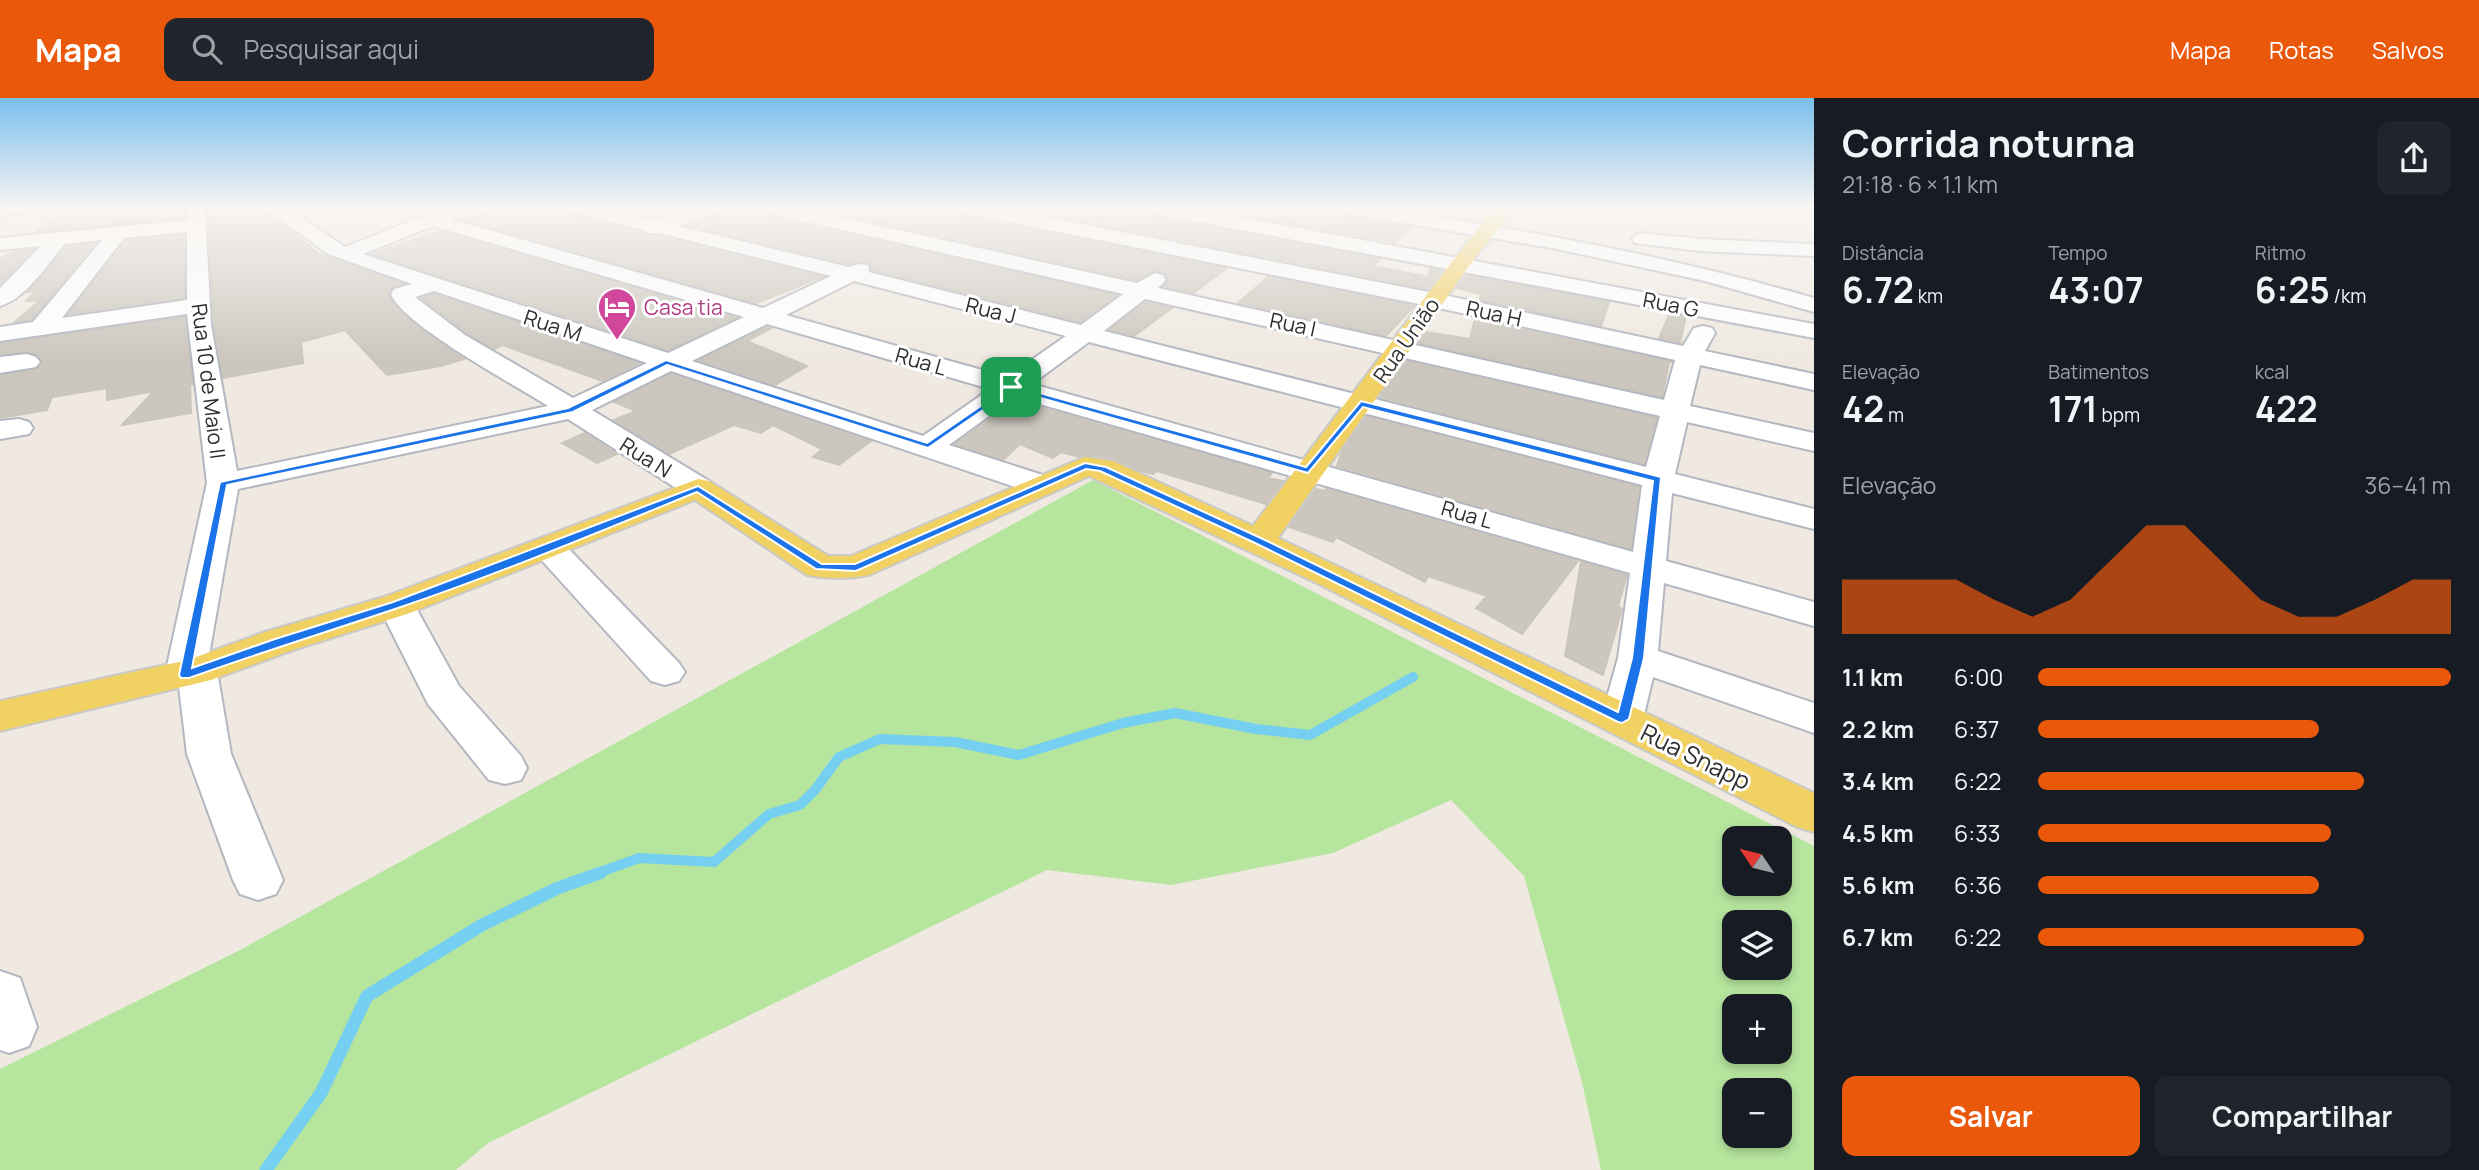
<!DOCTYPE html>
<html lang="pt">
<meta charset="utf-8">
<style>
:root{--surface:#171b24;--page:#20242c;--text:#f1f3f6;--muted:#9ea1a6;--accent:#ea580c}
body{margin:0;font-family:Manrope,sans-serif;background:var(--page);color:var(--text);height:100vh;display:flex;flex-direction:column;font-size:26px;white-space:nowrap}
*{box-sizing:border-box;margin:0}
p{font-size:23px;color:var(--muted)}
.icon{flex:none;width:38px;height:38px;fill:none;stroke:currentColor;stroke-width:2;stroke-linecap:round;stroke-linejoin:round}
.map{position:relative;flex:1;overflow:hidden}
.side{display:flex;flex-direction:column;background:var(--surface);width:665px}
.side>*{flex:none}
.needle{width:46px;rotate:305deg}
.tools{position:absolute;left:1722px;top:728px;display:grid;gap:14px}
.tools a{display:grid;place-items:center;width:70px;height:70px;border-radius:14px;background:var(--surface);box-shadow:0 4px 10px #0003;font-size:35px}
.pin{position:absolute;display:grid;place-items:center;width:60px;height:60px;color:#fff;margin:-30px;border-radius:14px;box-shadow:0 4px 10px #0006}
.round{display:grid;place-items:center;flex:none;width:74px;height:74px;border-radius:14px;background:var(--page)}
.headline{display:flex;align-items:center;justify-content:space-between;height:119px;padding:0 28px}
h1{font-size:38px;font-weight:700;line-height:52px}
.stats{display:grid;grid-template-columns:repeat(3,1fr);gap:10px;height:119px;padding:7px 28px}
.stats div{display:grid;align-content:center}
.stats b{font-size:35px;font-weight:700}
.stats small{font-size:19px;font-weight:400}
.stats p{font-size:19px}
.chart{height:196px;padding:14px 28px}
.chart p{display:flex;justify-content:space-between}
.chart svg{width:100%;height:126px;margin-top:7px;fill:var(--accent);opacity:.7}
.button{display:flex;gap:14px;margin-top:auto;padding:14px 28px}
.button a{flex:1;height:80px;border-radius:14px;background:var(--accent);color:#fff;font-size:28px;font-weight:700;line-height:80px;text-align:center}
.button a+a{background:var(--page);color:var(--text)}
ul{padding:0 28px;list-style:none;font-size:23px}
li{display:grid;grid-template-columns:112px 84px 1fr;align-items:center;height:52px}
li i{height:18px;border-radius:9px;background:var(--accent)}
header{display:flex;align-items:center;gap:42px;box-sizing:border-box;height:98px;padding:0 35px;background:var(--accent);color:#fff}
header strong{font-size:33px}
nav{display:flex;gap:38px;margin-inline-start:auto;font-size:24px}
.search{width:490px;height:63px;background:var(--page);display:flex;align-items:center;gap:18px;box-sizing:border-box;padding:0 24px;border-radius:14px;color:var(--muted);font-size:26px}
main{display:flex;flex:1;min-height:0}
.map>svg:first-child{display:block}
</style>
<header>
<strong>Mapa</strong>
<div class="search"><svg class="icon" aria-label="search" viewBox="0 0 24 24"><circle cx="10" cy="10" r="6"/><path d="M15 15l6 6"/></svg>Pesquisar aqui</div>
<nav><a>Mapa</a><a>Rotas</a><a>Salvos</a></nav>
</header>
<main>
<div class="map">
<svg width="1814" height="1072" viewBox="0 0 1814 1072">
<rect width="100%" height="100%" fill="#efe9e1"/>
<!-- green -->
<path fill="#b6e59e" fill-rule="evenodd" d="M 1093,382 L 1814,748 L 1814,1072 L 1601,1072 L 1582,984 L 1524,778 L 1451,702 L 1333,755 L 1171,787 L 1047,772 L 488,1045 L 456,1072 L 0,1072 L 0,971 L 240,852 ZM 1734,740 L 1780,740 L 1780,786 L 1734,786 ZM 1734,824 L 1780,824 L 1780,870 L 1734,870 ZM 1734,908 L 1780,908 L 1780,954 L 1734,954 ZM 1734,992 L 1780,992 L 1780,1038 L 1734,1038 Z"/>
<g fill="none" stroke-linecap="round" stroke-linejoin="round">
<!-- stream-far1 -->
<path stroke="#75cff0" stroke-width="10" d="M 595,776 L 639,760 L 714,764 L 769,716 L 800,707 L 815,692 L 839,659 L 880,641 L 955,644 L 1019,657 L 1123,625 L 1175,615 L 1256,631 L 1310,637 L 1413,579"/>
<!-- stream -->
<path stroke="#75cff0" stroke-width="13" d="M 266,1072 L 321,995 L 367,898 L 482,827 L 558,790 L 600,775"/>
</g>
<!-- building -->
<path fill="#cbc7bf" stroke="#cbc5ba" stroke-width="2" d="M 64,110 L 184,110 L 184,120 L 36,134 Z
M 208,110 L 263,110 L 318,155 L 403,186 L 393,188 L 389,195 L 398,210 L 414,226 L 464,261 L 441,268 L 387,277 L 345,232 L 301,244 L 303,265 L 223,280 L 214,227 Z
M 499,110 L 568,110 L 571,117 L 642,134 L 646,138 L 659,138 L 822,179 L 756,205 L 462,122 Z
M 617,110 L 683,110 L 657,120 Z
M 722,110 L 760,110 L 771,119 L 1117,197 L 1080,224 L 871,172 L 868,164 L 849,166 L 687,128 L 719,116 Z
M 813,110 L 956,110 L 967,119 L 1227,170 L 1193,195 L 1163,188 L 1168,181 L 1164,174 L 1156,172 L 1137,182 Z
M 1015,110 L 1144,110 L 1156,119 L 1380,161 L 1373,168 L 1429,179 L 1430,170 L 1442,173 L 1428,191 Z
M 1207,110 L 1337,110 L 1349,119 L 1411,129 L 1395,145 Z
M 441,133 L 737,220 L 668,252 L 371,156 Z
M 184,137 L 184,200 L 68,216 L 125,143 Z
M 96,145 L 32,222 L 15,224 L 40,202 L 26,203 L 37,192 L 28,194 L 66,149 Z
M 34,151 L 0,186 L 0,161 L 12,154 Z
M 1466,177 L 1609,204 L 1601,228 L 1480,202 L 1481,196 L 1456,190 Z
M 1268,179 L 1268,178 L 1414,208 L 1386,238 L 1238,205 Z
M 434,196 L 640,265 L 602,283 L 503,247 L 494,251 L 466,235 L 421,200 Z
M 1146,204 L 1172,210 L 1134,238 L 1110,232 Z
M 1670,215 L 1686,218 L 1680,245 L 1659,240 Z
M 185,219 L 193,286 L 190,287 L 191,315 L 122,327 L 154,293 L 107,302 L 107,290 L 52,299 L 47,312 L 0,320 L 0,277 L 36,272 L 43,264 L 38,257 L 28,254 L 0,256 L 0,245 Z
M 1475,221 L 1672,264 L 1669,264 L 1662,299 L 1418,245 L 1426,234 L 1470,241 Z
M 767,229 L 772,230 L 747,243 L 807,268 L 775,287 L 699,262 Z
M 1405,263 L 1657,320 L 1644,366 L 1380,299 Z
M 671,276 L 871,343 L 839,367 L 813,359 L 822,351 L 773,327 L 761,335 L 734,327 L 669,356 L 614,322 L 636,313 L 614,304 Z
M 1012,305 L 1025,309 L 1029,306 L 1272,375 L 1268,380 L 1283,383 L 1266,406 L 1157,373 L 1153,376 L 1141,373 L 1113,360 L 1085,356 L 1079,359 L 1061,354 L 1053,360 L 1020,346 L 1003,362 L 955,346 Z
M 1366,318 L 1639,389 L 1631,451 L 1337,368 L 1342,353 Z
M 585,335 L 617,356 L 597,365 L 562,345 Z
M 1316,391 L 1325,393 L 1326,391 L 1578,463 L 1522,536 L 1476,510 L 1487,498 L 1428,478 L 1425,484 L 1336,439 L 1333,444 L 1289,429 Z
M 1581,464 L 1627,477 L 1618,508 L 1622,511 L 1603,577 L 1565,558 Z"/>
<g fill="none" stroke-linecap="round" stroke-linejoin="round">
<!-- minor casing -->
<g stroke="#b4b7c1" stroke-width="4">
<path id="minor" d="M 0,110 L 28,110 L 26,114 L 0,118 Z
M 187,110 L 205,110 L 211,227 L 237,373 L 548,308 C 515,287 403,227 391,196 L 394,191 L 412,186 L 328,156 L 266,110 L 288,110 L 345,149 L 443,110 L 464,110 L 463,116 L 450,121 L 763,210 L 831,178 L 659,135 L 646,135 L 644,132 L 572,114 L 570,110 L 604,110 L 657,123 L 692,110 L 720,110 L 718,114 L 678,128 L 849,169 L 860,166 L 868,167 L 869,174 L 1081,227 L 1123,196 L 772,116 L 763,110 L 799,110 L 1137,185 L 1155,175 L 1163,177 L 1166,182 L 1158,190 L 1664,302 L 1675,262 L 1434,209 L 968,116 L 959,110 L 999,110 L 1434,195 L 1683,248 L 1694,230 L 1703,228 L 1712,230 L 1715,235 L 1705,253 L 1814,276 L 1814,292 L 1700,267 L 1690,308 L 1814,335 L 1814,353 L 1687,324 L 1675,376 L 1814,411 L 1814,431 L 1672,395 L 1666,463 L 1814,504 L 1814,528 L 1664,485 L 1658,553 L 1814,605 L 1814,635 L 1653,579 L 1643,621 L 1637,631 L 1622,636 L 1607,631 L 1601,621 L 1618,560 L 1630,475 L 1015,299 L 949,347 L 1052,380 L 1057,387 L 1052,394 L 1041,396 L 1030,394 L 671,273 L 592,312 L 709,383 L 714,390 L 709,397 L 698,399 L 687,397 L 568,321 L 238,391 L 208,563 L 217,573 L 231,656 L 283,782 L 276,796 L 258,802 L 240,796 L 233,782 L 187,656 L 179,589 L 171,586 L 165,577 L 207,385 L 187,216 L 0,243 L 0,229 L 33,224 L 102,142 L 65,146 C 48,165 26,201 0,208 L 0,190 L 41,148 L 0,152 L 0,140 L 187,122 ZM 433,128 L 744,219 L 668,255 L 363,156 ZM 187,134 L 187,202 L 62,220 L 124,140 ZM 854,183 L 1066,238 L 1007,279 L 786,217 ZM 434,193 L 647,265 L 573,300 L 465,237 L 415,199 ZM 1145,201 L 1660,318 L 1646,369 L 1104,233 ZM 767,226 L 990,291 L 923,338 L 692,263 ZM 1089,244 L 1642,387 L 1633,454 L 1032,286 Z
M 1147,110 L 1190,110 L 1814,226 L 1814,240 L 1156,116 Z
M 1340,110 C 1394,110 1445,120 1498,129 C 1605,147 1710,170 1814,200 L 1814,214 L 1705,183 L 1552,150 L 1349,116 Z
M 1642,135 L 1700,141 L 1814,146 L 1814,158 L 1700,153 L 1635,145 L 1632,141 L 1635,137 Z
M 27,256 L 36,259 L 40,264 L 36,269 L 0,275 L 0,259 Z
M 19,321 L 29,324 L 33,330 L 29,336 L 0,341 L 0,323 Z
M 549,440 L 561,443 L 679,565 L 685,574 L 679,583 L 665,587 L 651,583 L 537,457 L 532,450 L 537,443 Z
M 397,496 L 410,499 L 459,588 L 521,658 L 527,670 L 521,682 L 505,686 L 489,682 L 428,606 L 378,507 L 384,499 Z
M 0,873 L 20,880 L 37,929 L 29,948 L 9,955 L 0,952 Z"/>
</g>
<!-- major casing -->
<g stroke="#c9c9c9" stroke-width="4">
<path id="major" d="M 1495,110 L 1514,110 L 1468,169 L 1278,440 L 1814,695 L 1814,734 L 1797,729 L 1319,486 L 1089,378 L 869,477 C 849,481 827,481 807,477 L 695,402 L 410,515 L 293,552 L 211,582 L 0,633 L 0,603 L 188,562 L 265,534 L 384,499 L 698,381 L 709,383 L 828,458 L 851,458 L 1085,359 L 1113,363 L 1253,428 L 1454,161 Z"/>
</g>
<!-- minor -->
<use href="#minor" fill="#fff" fill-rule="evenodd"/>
<!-- major -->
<use href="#major" fill="#f2d163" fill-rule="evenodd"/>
</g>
<!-- sky -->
<linearGradient id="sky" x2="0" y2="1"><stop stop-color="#7abfeb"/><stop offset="0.42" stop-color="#f8f5f2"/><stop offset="1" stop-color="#f8f5f2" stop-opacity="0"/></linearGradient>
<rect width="1814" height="260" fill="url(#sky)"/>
<!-- route -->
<path fill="#1a73e8" stroke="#fff" stroke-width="2" fill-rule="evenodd" d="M 666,262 L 927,345 L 1011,287 L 1306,369 L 1361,303 L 1661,379 L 1644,560 L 1629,621 L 1622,625 L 1618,624 L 1255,445 L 1100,373 L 1086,371 L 856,473 L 816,471 L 697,394 C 599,434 501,475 401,509 C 330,533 259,555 189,580 L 181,580 L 179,577 L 220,384 L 568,310 ZM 667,267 L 928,350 L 1012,292 L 1308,375 L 1363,309 L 1653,383 L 1632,560 L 1618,614 L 1263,441 L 1106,369 L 1085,365 L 855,466 L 822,466 L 698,388 L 393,504 L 275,541 L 192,570 L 227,387 L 573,314 Z"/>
<!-- icons -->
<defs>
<g id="hotel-pin" transform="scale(2.0125)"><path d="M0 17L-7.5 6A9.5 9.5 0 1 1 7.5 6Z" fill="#d1479c" stroke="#fff"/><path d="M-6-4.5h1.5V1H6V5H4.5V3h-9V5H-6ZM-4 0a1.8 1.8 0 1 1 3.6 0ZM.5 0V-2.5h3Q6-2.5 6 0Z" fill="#fff"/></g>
</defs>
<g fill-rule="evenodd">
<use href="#hotel-pin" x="617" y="209"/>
</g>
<g text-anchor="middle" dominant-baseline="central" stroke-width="6" stroke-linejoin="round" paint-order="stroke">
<!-- far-street labels -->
<g font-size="21" fill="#2e2e2e" stroke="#fff">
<text transform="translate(1671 206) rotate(11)">Rua G</text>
<text transform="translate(991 212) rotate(14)">Rua J</text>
<text transform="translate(1494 215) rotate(12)">Rua H</text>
<text transform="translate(1293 226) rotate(12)">Rua I</text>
<text transform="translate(553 227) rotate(18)">Rua M</text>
<text transform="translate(1406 242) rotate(-55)">Rua União</text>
<text transform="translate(921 263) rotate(16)">Rua L</text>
<text transform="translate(209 283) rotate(83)">Rua 10 de Maio II</text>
<text transform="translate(646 359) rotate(32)">Rua N</text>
<text transform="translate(1467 416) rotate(16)">Rua L</text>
</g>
<!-- far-hotel labels -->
<g font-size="21" fill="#b23c85" stroke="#fff" text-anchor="start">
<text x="644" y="209">Casa tia</text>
</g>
<!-- street labels -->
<g font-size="24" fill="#2e2e2e" stroke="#fff">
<text transform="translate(1696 658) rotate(26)">Rua Snapp</text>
</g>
</g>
</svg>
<div class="tools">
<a><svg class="needle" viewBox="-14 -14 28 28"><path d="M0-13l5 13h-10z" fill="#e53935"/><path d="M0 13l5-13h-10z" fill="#9ea1a6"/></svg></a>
<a><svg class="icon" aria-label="layers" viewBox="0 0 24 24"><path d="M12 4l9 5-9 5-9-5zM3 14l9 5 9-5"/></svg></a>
<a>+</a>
<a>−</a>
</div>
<div class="pin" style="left:1011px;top:289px;background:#1e9e55"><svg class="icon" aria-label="arrive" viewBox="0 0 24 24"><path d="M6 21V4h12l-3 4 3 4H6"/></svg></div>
</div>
<section class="side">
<div class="headline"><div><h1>Corrida noturna</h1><p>21:18 · 6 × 1.1 km</p></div><a class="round"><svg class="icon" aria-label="share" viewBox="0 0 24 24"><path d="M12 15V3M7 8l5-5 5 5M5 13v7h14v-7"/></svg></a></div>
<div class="stats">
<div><p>Distância</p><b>6.72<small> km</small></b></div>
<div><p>Tempo</p><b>43:07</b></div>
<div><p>Ritmo</p><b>6:25<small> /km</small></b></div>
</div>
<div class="stats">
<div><p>Elevação</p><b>42<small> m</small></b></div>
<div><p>Batimentos</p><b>171<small> bpm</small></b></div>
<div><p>kcal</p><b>422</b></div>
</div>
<div class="chart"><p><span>Elevação</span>36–41 m</p>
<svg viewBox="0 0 160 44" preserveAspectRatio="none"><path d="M0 44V25L10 25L20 25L30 25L40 32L50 38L60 32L70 19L80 6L90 6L100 19L110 32L120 38L130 38L140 32L150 25L160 25V44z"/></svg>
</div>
<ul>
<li><b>1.1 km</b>6:00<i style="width:100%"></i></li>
<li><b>2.2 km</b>6:37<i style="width:68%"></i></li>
<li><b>3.4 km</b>6:22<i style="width:79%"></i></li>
<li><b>4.5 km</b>6:33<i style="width:71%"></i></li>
<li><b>5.6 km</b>6:36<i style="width:68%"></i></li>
<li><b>6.7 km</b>6:22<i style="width:79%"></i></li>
</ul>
<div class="button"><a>Salvar</a><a>Compartilhar</a></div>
</section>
</main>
